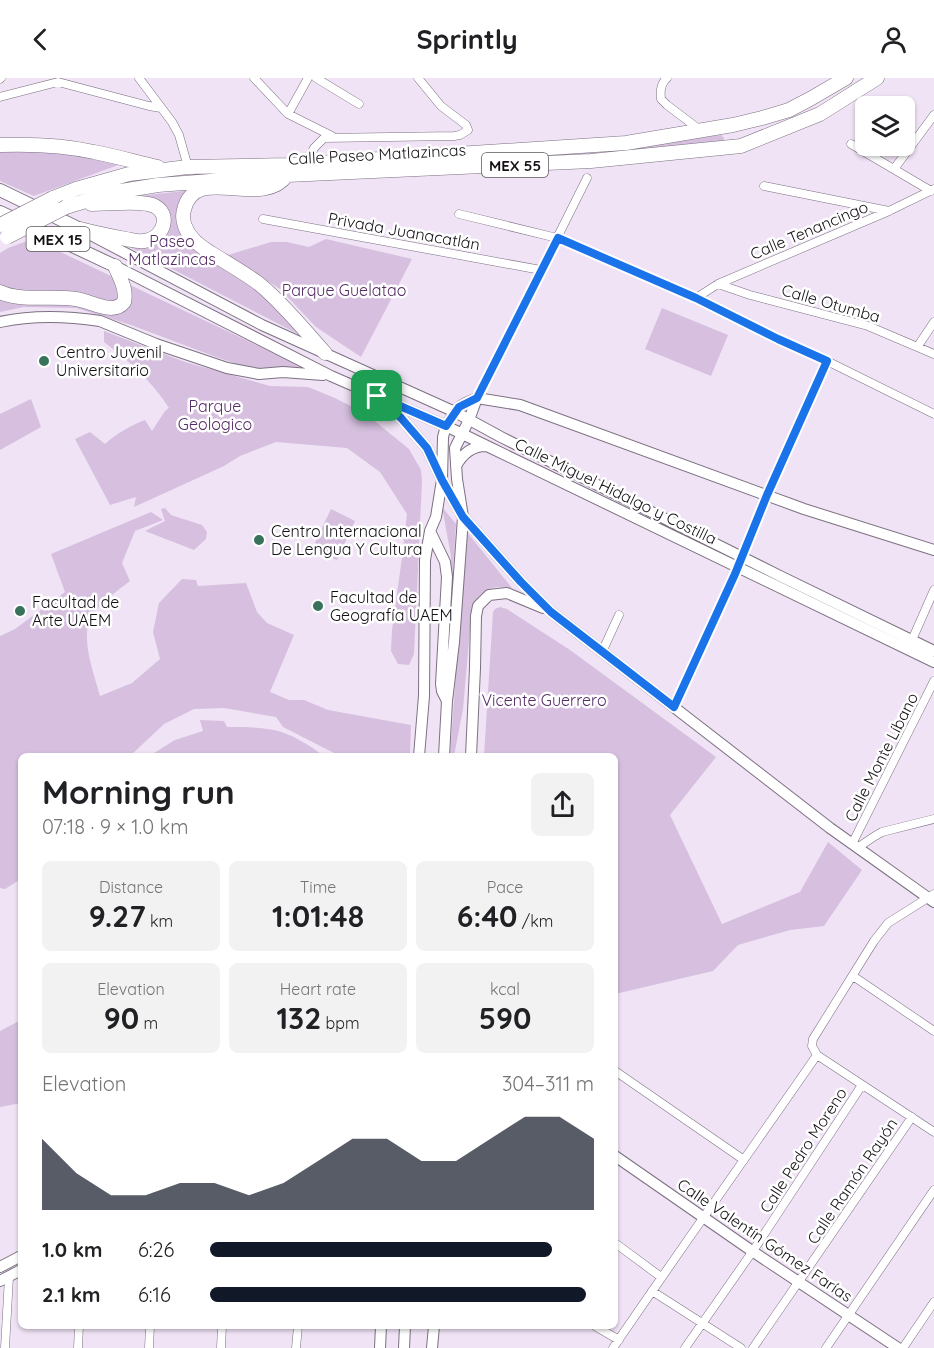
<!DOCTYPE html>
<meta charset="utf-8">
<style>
:root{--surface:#fff;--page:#f2f2f2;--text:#202124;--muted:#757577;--accent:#111827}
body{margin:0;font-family:Quicksand,sans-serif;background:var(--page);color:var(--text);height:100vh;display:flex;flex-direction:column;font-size:22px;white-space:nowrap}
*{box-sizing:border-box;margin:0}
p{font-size:20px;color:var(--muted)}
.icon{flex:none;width:33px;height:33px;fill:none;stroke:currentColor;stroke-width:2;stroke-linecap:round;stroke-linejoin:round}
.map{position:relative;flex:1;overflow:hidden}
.side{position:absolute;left:18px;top:675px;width:600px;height:576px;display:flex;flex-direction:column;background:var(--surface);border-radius:9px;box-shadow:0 2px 4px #0004}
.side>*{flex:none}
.controls{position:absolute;left:855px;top:18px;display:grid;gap:12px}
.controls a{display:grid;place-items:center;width:60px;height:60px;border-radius:9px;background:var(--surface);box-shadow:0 2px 4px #0004;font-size:30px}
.pin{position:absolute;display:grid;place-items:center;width:51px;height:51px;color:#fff;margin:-26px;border-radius:12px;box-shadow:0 3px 9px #0006}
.round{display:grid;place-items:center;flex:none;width:63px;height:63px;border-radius:9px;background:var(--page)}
.overview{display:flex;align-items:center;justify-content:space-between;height:102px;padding:0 24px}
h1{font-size:33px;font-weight:800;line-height:45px}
.stats{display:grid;grid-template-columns:repeat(3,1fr);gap:9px;height:102px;padding:6px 24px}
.stats div{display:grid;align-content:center;border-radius:9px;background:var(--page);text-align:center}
.stats b{font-size:30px;font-weight:800}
.stats small{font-size:16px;font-weight:400}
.stats p{font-size:16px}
.chart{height:168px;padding:12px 24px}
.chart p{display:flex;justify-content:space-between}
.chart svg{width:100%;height:108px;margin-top:6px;fill:var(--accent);opacity:.7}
ul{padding:0 24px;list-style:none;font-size:20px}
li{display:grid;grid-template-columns:96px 72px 1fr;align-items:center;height:45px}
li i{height:15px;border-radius:8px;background:var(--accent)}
header{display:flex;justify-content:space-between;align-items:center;height:78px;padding:0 24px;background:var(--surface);font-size:27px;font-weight:800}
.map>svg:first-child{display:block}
</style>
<header><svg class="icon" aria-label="back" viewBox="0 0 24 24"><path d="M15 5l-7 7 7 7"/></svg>Sprintly<svg class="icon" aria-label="person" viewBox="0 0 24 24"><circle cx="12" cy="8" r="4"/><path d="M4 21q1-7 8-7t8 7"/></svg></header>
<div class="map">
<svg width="934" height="1270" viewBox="0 0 934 1270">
<rect width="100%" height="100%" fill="#f0e3f5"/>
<!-- green -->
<path fill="#d6bfdf" d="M 721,57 L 724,60 L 723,68 L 532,81 L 172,101 L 19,147 L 0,159 L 0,152 L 45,129 L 117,103 L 259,91 L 578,72 Z
M 0,73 L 51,74 L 121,86 L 34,118 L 0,103 Z
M 192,112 L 177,139 L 259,214 L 302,258 L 120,164 L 140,168 L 168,135 L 112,121 Z
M 33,161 L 303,289 L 249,290 L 216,279 L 131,247 L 76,230 L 24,229 L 0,234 L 0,175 L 8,170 Z
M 326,161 L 412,181 L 361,279 L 316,249 L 280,211 L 228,177 L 271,164 L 287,164 L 309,169 Z
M 662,230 L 728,257 L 711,298 L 645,271 Z
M 104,253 L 185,284 L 270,308 L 308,309 L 335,320 L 366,336 L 409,371 L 421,392 L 422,403 L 414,576 L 409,587 L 398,586 L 391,573 L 392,552 L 402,479 L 407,436 L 380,394 L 347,370 L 276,364 L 240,378 L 224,388 L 134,429 L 136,419 L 110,427 L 75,361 L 90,354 L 105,366 C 117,355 130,348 145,342 L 152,353 L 165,333 L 169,330 C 152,303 129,283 104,264 Z
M 31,321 L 41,349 L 0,372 L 0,336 Z
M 442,429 L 456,446 L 451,521 L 451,478 Z
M 165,430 L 171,437 L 202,447 L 207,454 L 206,461 L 194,472 L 145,453 L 165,443 L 161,431 Z
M 331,431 L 355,443 L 337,482 L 312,471 Z
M 151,434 L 163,442 L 135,453 L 122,485 L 130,503 C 118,512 98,527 91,539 C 80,561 94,595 100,618 L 132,605 L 160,581 L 153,554 L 159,525 L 182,501 L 196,502 L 198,508 L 246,505 L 257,534 L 267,545 L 294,557 L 270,614 L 289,622 L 304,622 L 328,632 L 411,647 L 410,678 L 340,678 L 283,649 L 276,639 L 224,630 L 194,631 L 164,646 L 130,678 L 21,678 L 21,801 L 5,811 L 0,810 L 0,558 L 15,551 L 65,514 L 51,476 Z
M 466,453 L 512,510 C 492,507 483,510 472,528 L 463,631 L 454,678 L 450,678 Z
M 500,529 L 507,531 L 570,572 L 716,679 L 670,737 L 722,846 L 800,814 L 828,764 L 862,792 L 824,848 L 790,852 L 738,867 L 713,893 L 615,916 L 615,678 L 484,678 L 493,534 L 495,531 Z
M 200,642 L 224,643 L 227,649 C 242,649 258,649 274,652 C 292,656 309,667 324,678 L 149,678 L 175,662 L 203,653 Z
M 21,942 L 21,1025 L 0,1029 L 0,953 Z"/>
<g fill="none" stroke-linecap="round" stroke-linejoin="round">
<!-- street casing -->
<g stroke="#7c7181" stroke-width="9">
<path id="street" d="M 139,0 L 172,44 L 179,57 L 188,89
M 254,0 L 288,36 L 332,58
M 316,0 L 359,26
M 667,0 C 661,5 660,13 661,21 L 667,27 L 700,52
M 0,1 L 1,0
M 0,19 L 58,4 L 149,28 L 161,30
M 288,36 L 308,0
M 851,66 L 931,113
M 307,85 L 314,70 L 324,60 L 454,58 L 460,57 L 468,52 L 466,47 L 441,28 L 418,0
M 894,91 L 934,37
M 764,108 L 889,133
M 459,136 L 557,160 L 696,220 L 778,261 L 827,283 L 934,336
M 263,141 L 541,192
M 718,206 L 750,217 L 868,248 L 934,276
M 696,220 L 718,206 L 889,133 L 934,111
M 918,268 L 934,244
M 477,320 L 587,100
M 912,562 L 934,512
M 602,574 L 619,537
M 674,629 L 735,496 L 767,417 L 827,283
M 852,766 L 934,603
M 857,770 L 875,758 L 882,754 L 934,741
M 934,816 L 888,845 L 874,863 L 813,961 L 812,968 L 817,977 L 934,1054
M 853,898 L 934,953
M 615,993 L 744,1082
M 615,1165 L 661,1199
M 652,1213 L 741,1270
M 595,1248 L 619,1262
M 5,1270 L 9,1199
M 78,1270 L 79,1248
M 149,1270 L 150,1248
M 221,1270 L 222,1248
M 296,1270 L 298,1248
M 613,1270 C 680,1172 749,1075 817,977
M 685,1270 L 755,1170 L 862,1007
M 753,1270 L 912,1039
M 826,1270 L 934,1112
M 903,1270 L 934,1224"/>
</g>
<!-- secondary casing -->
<g stroke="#7c7181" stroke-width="12">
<path id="secondary" d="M 91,157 L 262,247 L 455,334 L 501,359 L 780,498 L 934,573
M 115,188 L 331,298 L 446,348 L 489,369 L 934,584
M 0,244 C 33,237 66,238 100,243 L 156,266 L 227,290 L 259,296 L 283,294 L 323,297
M 384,325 L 401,340 L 427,370 L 442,402 L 463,439 L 521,504 L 551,534 L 830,750 L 934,824
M 456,388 C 463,375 472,368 486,368
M 430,453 L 445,484 L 447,499 L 441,606 L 442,613 L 447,623
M 419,678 L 424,618 L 425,482 L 430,453 L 436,439 L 442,402 L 443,359 L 446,348 L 455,334 L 459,329 L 466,325 L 477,320 L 520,327 L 804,431 L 934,472
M 444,678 L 447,623 L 454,564 L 462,454 L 463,439 L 457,401 L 455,370 L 469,342 L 477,320
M 471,678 L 475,590 L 476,538 L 478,528 L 489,517 L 507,515 L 543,530
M 615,1078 L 752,1173 L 898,1270
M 0,1189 L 21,1178
M 0,1203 L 21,1192
M 380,1270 L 381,1248
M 404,1270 L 405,1248
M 432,1270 L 434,1248"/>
</g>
<!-- primary casing -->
<g stroke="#7c7181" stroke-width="14">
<path id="primary" d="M 0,112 L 80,151
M 0,134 L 115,188"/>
</g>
<!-- highway casing -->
<g stroke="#7c7181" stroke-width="15">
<path id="highway" d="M 0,67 C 31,66 63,67 94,74 C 115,78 136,84 158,89
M 287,97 C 261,133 195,84 184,132 C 181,142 186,154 193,161 C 198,167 205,171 211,175 C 227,185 243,194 258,205 C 281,223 305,253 325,275
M 53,120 L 76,111 L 129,96 L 188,89 L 288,87 L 626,65 L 733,47 L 762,40 L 789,32 L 810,21 L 846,0
M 66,129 L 115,114 L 158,107 L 287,97 L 591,83 L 741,68 L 820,36 L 877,0
M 80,151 C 95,155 110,158 126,161 C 132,162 138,164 144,163 C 167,160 172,130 148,126 C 132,123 108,126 91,126
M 0,214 C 21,224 52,217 76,221 C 91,223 113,238 124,224 C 127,211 120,200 115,188"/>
</g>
<!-- street -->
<use href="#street" stroke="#fff" stroke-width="8"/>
<!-- secondary -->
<use href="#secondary" stroke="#fff" stroke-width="10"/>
<!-- primary -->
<use href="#primary" stroke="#fff" stroke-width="12"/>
<!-- highway -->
<use href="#highway" stroke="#fff" stroke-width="14"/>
<!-- highway-bridge casing -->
<g stroke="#7c7181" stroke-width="15" stroke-linecap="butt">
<path id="highway-bridge" d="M 0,147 L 53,120
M 7,159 L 66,129"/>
</g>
<!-- highway-bridge -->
<use href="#highway-bridge" stroke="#fff" stroke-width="14"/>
</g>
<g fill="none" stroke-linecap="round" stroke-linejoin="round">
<!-- route casing -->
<g stroke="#fff" stroke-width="12">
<path id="route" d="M 558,160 L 696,220 L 778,261 L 827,283 L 767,417 L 735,496 L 674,629 L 551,534 L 521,504 L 463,439 L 442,402 L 427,370 L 401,340 L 377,318 L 446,348 L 459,329 L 477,320 Z"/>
</g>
<!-- route -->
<use href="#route" stroke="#1a73e8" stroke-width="8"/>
</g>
<!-- markers -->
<g fill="#38725b" stroke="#fff" stroke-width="2">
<circle cx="44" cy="283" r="6"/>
<circle cx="259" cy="462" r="6"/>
<circle cx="318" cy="528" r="6"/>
<circle cx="20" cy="533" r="6"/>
</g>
<g text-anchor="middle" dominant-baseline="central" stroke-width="5" stroke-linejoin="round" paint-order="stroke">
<!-- shield labels -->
<g fill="#fff" stroke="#5a585b" stroke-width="1.5">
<rect x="482" y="75" width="66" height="24" rx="4.5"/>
<rect x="26.5" y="149" width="63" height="24" rx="4.5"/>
</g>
<g font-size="15" font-weight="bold" fill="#141015">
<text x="515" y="87">MEX 55</text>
<text x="58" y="161">MEX 15</text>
</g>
<!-- street labels -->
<g font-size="16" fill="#141015" stroke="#fff">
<text transform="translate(377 76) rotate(-3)">Calle Paseo Matlazincas</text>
<text transform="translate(809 152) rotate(-23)">Calle Tenancingo</text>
<text transform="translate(404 153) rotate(10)">Privada Juanacatlán</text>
<text transform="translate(831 225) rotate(16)">Calle Otumba</text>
<text transform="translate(616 413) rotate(26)">Calle Miguel Hidalgo y Costilla</text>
<text transform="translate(881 679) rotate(-63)">Calle Monte Líbano</text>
<text transform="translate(803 1072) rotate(-57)">Calle Pedro Moreno</text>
<text transform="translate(852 1103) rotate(-56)">Calle Ramón Rayón</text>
<text transform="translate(765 1162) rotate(34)">Calle Valentín Gómez Farías</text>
</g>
<!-- park labels -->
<g font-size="16" fill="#562c67" stroke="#fff">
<text x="172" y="163">Paseo<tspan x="172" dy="18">Matlazincas</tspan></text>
<text x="344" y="212">Parque Guelatao</text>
<text x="215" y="328">Parque<tspan x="215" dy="18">Geologico</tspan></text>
<text x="544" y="622">Vicente Guerrero</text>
</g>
<!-- poi labels -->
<g font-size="16" fill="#141015" stroke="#fff" text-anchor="start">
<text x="56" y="274">Centro Juvenil<tspan x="56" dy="18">Universitario</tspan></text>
<text x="271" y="453">Centro Internacional<tspan x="271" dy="18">De Lengua Y Cultura</tspan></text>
<text x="330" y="519">Facultad de<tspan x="330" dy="18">Geografía UAEM</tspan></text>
<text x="32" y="524">Facultad de<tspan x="32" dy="18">Arte UAEM</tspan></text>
</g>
</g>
</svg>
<div class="controls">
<a><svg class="icon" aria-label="layers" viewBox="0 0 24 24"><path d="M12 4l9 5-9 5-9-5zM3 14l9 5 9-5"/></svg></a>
</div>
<div class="pin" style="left:377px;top:318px;background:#1e9e55"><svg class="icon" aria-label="arrive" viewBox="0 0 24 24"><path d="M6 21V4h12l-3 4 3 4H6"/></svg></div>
<section class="side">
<div class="overview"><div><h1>Morning run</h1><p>07:18 · 9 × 1.0 km</p></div><a class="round"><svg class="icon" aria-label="share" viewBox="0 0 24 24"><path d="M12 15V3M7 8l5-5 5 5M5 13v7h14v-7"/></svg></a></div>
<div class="stats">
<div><p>Distance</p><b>9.27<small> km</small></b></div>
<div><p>Time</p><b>1:01:48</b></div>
<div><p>Pace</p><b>6:40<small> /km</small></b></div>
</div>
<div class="stats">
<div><p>Elevation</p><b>90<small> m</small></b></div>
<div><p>Heart rate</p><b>132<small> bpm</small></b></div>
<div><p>kcal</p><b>590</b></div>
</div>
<div class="chart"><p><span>Elevation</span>304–311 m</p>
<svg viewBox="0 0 160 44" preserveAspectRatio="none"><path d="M0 44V15L10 29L20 38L30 38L40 33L50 33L60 38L70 33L80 24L90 15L100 15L110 24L120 24L130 15L140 6L150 6L160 15V44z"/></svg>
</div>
<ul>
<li><b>1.0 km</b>6:26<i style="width:89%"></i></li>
<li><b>2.1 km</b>6:16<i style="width:98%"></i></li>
</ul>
</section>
</div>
